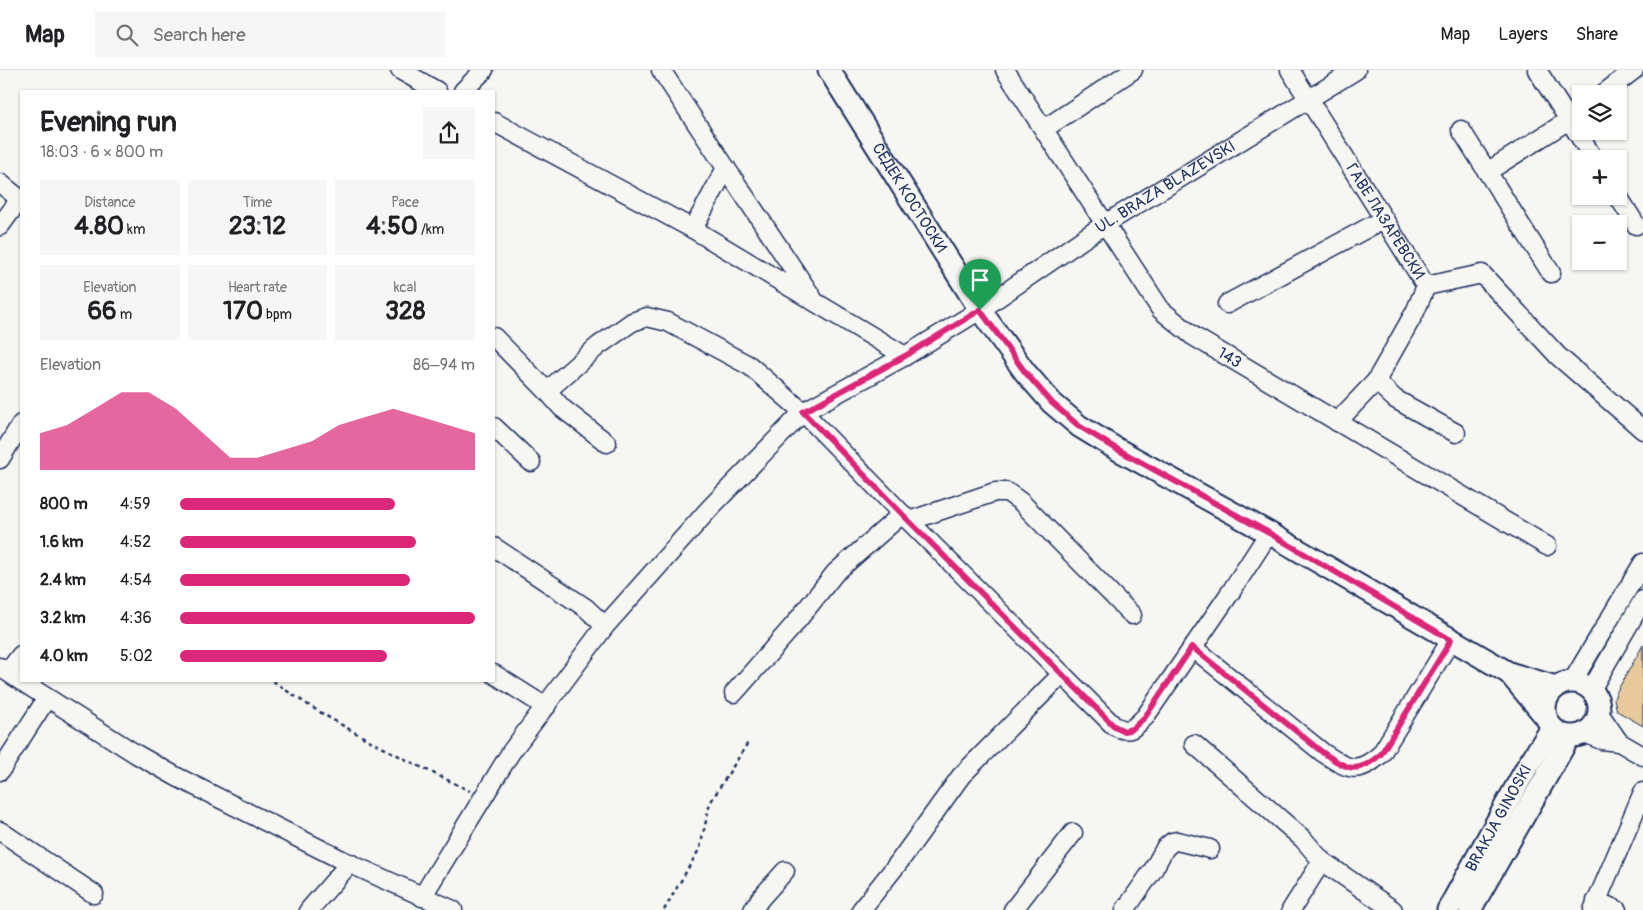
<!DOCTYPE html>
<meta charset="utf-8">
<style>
:root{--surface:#fff;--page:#f6f6f6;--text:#202124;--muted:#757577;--line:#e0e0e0;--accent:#db2777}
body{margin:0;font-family:Pangolin,sans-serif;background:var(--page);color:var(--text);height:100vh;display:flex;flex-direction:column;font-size:19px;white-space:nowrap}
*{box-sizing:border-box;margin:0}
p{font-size:16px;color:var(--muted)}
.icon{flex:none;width:28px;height:28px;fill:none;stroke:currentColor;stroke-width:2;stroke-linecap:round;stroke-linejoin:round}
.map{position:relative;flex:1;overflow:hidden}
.panel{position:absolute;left:20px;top:20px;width:475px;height:592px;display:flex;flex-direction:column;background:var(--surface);border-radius:0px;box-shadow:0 1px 4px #0004}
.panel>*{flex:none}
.buttons{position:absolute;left:1572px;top:15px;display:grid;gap:10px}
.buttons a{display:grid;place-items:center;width:55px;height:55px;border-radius:0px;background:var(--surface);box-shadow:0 1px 4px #0004;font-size:25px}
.pin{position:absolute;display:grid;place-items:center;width:42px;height:42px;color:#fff;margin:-51px -21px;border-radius:50% 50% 50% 0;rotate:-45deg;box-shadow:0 0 5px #0007}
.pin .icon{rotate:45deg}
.round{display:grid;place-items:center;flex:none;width:52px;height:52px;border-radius:0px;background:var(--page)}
.summary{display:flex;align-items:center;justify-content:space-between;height:85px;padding:0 20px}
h1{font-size:28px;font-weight:700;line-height:38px}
.metrics{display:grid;grid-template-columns:repeat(3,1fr);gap:8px;height:85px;padding:5px 20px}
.metrics div{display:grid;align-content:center;border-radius:0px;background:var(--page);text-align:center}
.metrics b{font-size:25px;font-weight:700}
.metrics small{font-size:14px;font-weight:400}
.metrics p{font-size:14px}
.chart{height:140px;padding:10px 20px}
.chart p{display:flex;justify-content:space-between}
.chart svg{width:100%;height:90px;margin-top:5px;fill:var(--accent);opacity:.7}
ul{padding:0 20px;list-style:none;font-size:16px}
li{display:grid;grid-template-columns:80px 60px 1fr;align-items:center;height:38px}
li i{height:12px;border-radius:6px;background:var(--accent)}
header{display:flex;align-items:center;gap:30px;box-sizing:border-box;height:70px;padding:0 25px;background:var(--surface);border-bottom:1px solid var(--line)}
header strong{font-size:24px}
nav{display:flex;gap:28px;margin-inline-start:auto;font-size:18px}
.search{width:350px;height:45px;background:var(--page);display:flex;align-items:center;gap:12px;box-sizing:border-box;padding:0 18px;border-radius:0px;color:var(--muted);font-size:19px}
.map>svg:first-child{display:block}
</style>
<header>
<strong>Map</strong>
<div class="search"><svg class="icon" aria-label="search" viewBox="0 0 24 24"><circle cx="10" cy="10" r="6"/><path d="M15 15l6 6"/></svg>Search here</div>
<nav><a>Map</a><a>Layers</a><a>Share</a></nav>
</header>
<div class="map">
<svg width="1643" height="840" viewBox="0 0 1643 840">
<defs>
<filter id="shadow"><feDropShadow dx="4" dy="-4" stdDeviation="0" flood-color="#0004"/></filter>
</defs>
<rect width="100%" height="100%" fill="#f6f6f2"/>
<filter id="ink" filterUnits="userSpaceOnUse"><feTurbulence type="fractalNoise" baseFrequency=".02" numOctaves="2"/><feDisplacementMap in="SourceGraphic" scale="10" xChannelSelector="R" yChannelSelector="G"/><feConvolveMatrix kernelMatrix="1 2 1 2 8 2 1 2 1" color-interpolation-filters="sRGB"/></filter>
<g filter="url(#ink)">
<!-- building -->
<path fill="#e8c99b" stroke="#1b2f5e" filter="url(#shadow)" d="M 1643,575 L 1643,656 L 1617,641 L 1614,629 L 1616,623 Z"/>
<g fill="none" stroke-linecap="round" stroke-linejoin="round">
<!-- minor casing -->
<g stroke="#1b2f5e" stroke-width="21">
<g id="minor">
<path d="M 400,0 L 437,21"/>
<path d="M 661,0 L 726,98 L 693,159"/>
<path id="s1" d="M 1005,0 L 1161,240 L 1193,266 L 1547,476"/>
<path id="s2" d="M 1290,0 L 1426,216 L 1415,242 L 1376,311 L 1337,352"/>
<path d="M 1537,0 L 1569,50 L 1581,40"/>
<path d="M 463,21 L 484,0"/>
<path d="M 1603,24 L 1634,0"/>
<path d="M 494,52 L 693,159 L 905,286"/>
<path d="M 1044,59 L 1133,0"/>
<path d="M 1461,60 L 1551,203"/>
<path d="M 726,98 L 812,227"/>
<path d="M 1487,102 L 1569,50 L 1594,89"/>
<path d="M 0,113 L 21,130"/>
<path d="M 1618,126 L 1636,155"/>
<path d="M 0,156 L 20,129"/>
<path d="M 1426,216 L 1482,204 L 1558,286 L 1643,360"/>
<path d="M 1227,234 L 1384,149"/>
<path d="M 494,267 L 547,321"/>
<path d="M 1376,311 L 1395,329 L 1456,363"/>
<path d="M 494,357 L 531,392"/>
<path d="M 607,373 L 562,338 L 547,321 L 598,276 L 632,252 L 647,247 L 668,252 L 750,296 L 803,342 L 909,451 L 1114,656 C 1131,664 1133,658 1145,647 L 1232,520 L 1269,463"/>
<path d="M 0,389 L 21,354"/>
<path d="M 909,451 L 995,422 L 1007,422 L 1021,432 L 1132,545"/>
<path d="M 494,477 L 586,538 L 605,556"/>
<path d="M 1192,577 L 1322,682 C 1348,699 1356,706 1381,684 L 1451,570"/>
<path d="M 0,597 L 21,611"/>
<path d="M 8,602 L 21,585"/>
<path d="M 494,604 L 546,637"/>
<path d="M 21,611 L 136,684 L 177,707 L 344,791 L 453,840"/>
<path d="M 1572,612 L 1643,493"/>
<path d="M 1591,620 L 1643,530"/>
<path d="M 734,623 L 793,556 L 835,503 L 902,444"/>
<path d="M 1599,643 L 1619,672 L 1643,686"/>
<path d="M 1585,663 L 1601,670 L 1619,672"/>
<path d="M 1194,674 L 1303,769 L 1322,791 L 1393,840"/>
<path d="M 0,701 L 47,628"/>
<path d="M 0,761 L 94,824"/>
<path id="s3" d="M 422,827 L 511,682 L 605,556 L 710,438 L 803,342 L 905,286 L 980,240 L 1105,154 L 1356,0"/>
<path d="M 1596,831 L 1617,840"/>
<path d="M 309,840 L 350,793"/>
<path d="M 753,840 L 760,829 L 785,801"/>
<path d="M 861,840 L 899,792 L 961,706 L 1062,604"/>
<path d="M 1013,840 L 1073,763"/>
<path d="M 1125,840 L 1153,800 L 1165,778 L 1172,772 L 1177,771 L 1210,779"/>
<path d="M 1291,840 L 1322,791"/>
<path d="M 1593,840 L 1643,722"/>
</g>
</g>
<!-- major casing -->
<g stroke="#1b2f5e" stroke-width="25">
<g id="major">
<path id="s4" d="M 829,0 L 980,240 L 1025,302 L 1052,333 L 1079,356 L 1115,378 L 1269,463 L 1509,603 L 1556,617"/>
<path d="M 1509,603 L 1545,646"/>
<circle cx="1572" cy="639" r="27"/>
<path id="s5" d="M 1448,840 L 1527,697 L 1552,658"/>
<path d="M 1470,840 L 1569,667"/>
</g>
</g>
<!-- path -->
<path stroke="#1b2f5e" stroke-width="2.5" stroke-dasharray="4 4" stroke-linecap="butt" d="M 273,611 C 334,655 402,688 470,721
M 664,840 L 700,778 L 710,733 L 749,671"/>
<!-- minor -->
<use href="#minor" stroke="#f6f6f2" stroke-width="18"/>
<!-- major -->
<use href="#major" stroke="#f6f6f2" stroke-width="21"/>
</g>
</g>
<g fill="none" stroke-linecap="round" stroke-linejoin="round" filter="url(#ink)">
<!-- route casing -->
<g stroke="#fff" stroke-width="10">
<path id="route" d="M 980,240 L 1025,302 L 1052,333 L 1079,356 L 1115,378 L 1269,463 L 1451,570 L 1381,684 C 1356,706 1348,699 1322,682 L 1192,577 L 1145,647 L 1132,659 L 1124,661 L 1114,656 L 909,451 L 803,342 L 905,286 Z"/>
</g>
<!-- route -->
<use href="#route" stroke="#db2777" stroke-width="6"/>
</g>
<g text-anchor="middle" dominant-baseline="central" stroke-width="5" stroke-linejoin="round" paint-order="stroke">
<!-- street labels -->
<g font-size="16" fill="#1b2f5e" stroke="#f6f6f2">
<text stroke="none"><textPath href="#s3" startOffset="1046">UL. BRAZA BLAZEVSKI</textPath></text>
<text stroke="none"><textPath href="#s4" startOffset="151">СЕДЕК КОСТОСКИ</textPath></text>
<text stroke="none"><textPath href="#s2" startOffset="179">ГАВЕ ЛАЗАРЕВСКИ</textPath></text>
<text stroke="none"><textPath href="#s1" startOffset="370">143</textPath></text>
<text stroke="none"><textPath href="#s5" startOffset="105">BRAKJA GINOSKI</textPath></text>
</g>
</g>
</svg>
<div class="buttons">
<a><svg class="icon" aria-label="layers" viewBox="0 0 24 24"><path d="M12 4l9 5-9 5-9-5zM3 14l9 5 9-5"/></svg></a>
<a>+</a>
<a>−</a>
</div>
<div class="pin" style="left:980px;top:240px;background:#1e9e55"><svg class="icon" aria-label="arrive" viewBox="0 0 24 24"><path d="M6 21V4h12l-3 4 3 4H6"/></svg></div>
<section class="panel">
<div class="summary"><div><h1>Evening run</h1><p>18:03 · 6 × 800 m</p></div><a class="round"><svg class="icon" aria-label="share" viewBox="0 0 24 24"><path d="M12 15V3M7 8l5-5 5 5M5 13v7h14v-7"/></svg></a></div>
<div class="metrics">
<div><p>Distance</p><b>4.80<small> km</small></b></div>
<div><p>Time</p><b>23:12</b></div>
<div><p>Pace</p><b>4:50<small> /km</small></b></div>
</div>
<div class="metrics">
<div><p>Elevation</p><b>66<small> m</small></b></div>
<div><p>Heart rate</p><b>170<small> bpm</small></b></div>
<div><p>kcal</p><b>328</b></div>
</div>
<div class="chart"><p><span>Elevation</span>86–94 m</p>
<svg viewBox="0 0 160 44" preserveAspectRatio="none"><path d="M0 44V26L10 22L20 14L30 6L40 6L50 14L60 26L70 38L80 38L90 34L100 30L110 22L120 18L130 14L140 18L150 22L160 26V44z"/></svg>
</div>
<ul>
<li><b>800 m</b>4:59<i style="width:73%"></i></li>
<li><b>1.6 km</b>4:52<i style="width:80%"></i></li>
<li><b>2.4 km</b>4:54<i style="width:78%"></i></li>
<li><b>3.2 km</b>4:36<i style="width:100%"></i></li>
<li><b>4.0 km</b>5:02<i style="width:70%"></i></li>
</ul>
</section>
</div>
